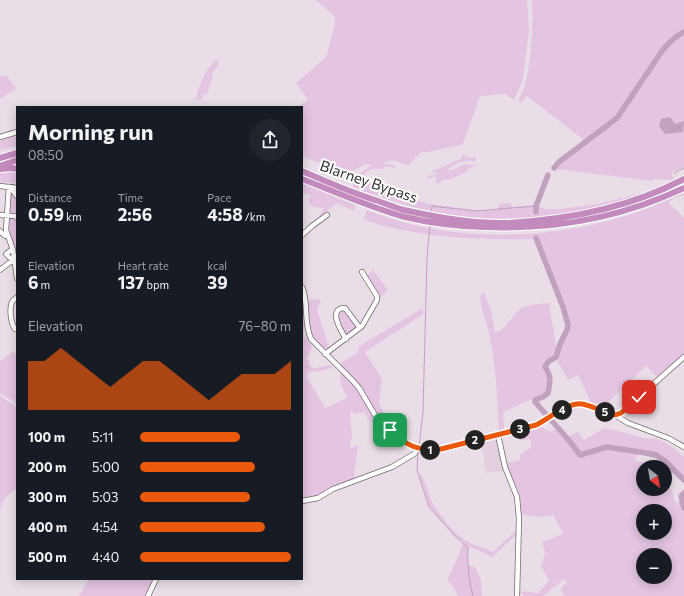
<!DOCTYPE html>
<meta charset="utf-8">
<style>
:root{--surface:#171b24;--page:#20242c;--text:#f1f3f6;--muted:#9ea1a6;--accent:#ea580c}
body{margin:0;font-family:Commissioner,sans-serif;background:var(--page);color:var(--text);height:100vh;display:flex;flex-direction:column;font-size:15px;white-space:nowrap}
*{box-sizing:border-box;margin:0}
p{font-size:13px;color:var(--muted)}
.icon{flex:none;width:22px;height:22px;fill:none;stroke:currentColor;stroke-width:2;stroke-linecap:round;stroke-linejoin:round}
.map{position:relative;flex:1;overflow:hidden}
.sheet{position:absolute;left:16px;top:106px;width:287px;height:474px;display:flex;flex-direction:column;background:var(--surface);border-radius:0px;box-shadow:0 2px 10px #0003}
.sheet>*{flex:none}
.needle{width:26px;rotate:149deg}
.controls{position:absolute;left:636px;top:460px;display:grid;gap:8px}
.controls a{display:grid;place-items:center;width:36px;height:36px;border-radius:50%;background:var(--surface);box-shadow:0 2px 10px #0003;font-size:20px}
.pin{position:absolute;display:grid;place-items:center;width:34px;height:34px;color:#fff;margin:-17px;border-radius:8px;box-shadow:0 2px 6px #0006}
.km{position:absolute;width:20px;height:20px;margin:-10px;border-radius:50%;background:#222;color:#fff;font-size:11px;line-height:20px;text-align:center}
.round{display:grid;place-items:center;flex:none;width:42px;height:42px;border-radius:21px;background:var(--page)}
.summary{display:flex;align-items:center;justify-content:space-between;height:68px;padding:0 12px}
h1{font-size:22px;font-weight:700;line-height:30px}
.stats{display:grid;grid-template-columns:repeat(3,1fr);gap:6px;height:68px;padding:4px 12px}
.stats div{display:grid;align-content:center}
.stats b{font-size:17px;font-weight:700}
.stats small{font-size:11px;font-weight:400}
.stats p{font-size:11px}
.chart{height:112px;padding:8px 12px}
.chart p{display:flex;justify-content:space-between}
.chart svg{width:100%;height:72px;margin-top:4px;fill:var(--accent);opacity:.7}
ul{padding:0 12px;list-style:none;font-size:13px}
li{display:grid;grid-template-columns:64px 48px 1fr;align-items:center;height:30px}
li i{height:10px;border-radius:5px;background:var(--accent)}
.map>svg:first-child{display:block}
</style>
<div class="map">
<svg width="684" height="596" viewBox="0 0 684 596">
<rect width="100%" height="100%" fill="#e9dee7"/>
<!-- built -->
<path fill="#e2d0df" d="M 498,437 L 505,471 L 486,473 L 481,440 Z"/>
<!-- green -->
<path fill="#e4c4e0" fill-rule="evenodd" d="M 316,0 L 527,0 L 529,31 L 523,79 L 514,100 L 505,94 L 480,96 L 463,144 L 429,152 L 421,152 L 409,165 L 392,160 L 381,164 L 395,165 L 395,168 L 385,166 L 384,169 C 370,167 367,170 360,181 L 388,190 L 428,204 L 475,210 L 497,210 L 500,204 L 509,203 L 512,207 L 534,205 L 546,209 L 560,209 L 598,204 L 639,194 L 641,196 C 539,228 452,227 353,187 L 353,180 L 359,174 L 372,165 L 365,164 L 347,174 L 338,175 L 327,170 L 331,163 L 322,159 L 319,163 L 302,156 L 302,107 L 297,107 L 308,100 L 296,83 L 323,60 L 326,57 L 335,23 L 335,17 Z
M 532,0 L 684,0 L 684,167 L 671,172 L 674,180 L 653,179 L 653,181 L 556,169 L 607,122 L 584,140 L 527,96 L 521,103 L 518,101 C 524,92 526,81 528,71 C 532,47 533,24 532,0 Z
M 217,59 L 219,64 L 214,71 L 211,72 L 213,76 L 207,94 L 202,95 L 203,99 L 195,100 C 200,84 204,70 217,59 Z
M 0,75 L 2,76 L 6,75 L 16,88 L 0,99 Z
M 17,135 L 17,146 L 0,150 L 0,141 Z
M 463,153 L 467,157 L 477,158 L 474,162 C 464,159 454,164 447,170 L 451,171 L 464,164 L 470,165 L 478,165 L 469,168 L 466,172 L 451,179 L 444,180 L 437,184 L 435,180 L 438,177 L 432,177 L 428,179 L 427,176 L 440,173 L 431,172 L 462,158 Z
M 3,171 L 17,172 L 17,184 L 0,182 L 0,172 Z
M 302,183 L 356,205 L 354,211 L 337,203 L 319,217 L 324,208 L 312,207 L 308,200 L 311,195 L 302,193 Z
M 11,191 L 17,197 L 16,254 L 9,230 Z
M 684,191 L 684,195 L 674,198 L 668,202 L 684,218 L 684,357 L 658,378 L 646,366 L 601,409 L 589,403 L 590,400 L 578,375 L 568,380 L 556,359 L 557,354 L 548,360 L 544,365 C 544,369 547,371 548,374 C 550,382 548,391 541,395 L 503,412 L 504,427 L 503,432 L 499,433 C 497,396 496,360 487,325 C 484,315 479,304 481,294 L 484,293 L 491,310 L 495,333 C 507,329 509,319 518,311 C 525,304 540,304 549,303 L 557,352 L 568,325 L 537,238 L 534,237 L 534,239 C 476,240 419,238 364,220 L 366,210 C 386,217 406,224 427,228 C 497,241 575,235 643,210 C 657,205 670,198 684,191 Z
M 373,270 L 388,290 L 379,299 L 378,294 L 366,276 Z
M 319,299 L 321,301 L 317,310 L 329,347 C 324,350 322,348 319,344 C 307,332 308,315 307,300 Z
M 302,306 L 304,309 L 304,335 L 313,347 L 306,359 L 309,361 L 309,364 L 313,369 L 329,365 L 333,367 C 327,370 317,373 310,371 L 306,376 L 325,408 L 347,398 L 341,385 L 339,364 L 359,352 L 359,346 L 423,308 L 423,314 L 365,352 L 382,379 L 379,401 L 381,408 L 395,429 L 386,435 L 369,420 L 364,412 L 355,414 L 350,410 L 352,437 L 349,448 L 359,445 L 356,456 L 354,479 C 348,481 341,483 335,486 C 322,491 318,498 302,499 Z
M 344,310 L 357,327 L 346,336 L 338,320 L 338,314 L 340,311 Z
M 13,351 L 17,356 L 17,404 L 0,393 L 0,361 Z
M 0,396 L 17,407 L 17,488 C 7,496 2,499 0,512 Z
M 538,425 L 550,432 L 559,427 L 568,436 L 578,432 L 584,440 L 604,428 L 627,433 L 643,438 L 658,439 L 671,446 L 684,457 L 684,484 C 669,463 663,458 638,454 L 635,461 L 657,465 L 653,467 L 643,467 L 643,489 L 664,489 L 670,486 L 676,503 L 684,498 L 684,596 L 565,596 L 560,590 L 567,582 L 564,579 L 543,596 L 524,596 L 522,593 L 519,594 L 519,591 L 538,593 L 549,581 L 541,566 L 545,553 L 542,541 L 549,540 L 563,533 L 553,515 L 540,517 L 521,515 C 521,507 521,497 518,490 C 514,481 509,473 506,463 L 520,460 L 520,455 L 531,447 L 530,439 L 520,441 L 518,431 ZM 643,511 L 665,511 L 665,533 L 643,533 ZM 643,555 L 665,555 L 665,577 L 643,577 Z
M 420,474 C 426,481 428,496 434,505 C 444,520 454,534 470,543 C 478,547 486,548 493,552 L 518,529 L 518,533 L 492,557 L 471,547 L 468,548 L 468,565 L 475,567 L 481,580 L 482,596 L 458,596 L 454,588 L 447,580 L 460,553 L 460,550 L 464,543 L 454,535 L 428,505 L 419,475 Z
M 89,579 L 154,579 L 146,596 L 79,596 Z"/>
<!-- water -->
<path fill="#c2a1be" d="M 670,117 L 675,124 L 684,121 L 683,132 L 665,134 L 659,126 L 661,119 Z"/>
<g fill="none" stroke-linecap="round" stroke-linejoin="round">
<!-- stream -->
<path stroke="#c2a1be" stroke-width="1" d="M 675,174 L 675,172 L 684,168
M 431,212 L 432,206 L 476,211 L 536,206
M 419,448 L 423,411 L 427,258 L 430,224
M 418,453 L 417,470 L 429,507 L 454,535 L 468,548 C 467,563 469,581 473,596"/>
<!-- river -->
<path stroke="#c2a1be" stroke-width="5.5" d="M 554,168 L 559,162 L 617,118 L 662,51 C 669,43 674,37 684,32
M 536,212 L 536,206 L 548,175
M 536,238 L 563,307 L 568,325 L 567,330 L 560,344 L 556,357 L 548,362 L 545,367 C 552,377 550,382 548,393 L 543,397 L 535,400 L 535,402 L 567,438 L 580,455 L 607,447 L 646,453 L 656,455 L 665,461 L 684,480
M 684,493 L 681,496 L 684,508"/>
<!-- minor casing -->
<g stroke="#726870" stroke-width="6">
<path id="minor" d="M 0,137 L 17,132
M 0,186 L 17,188
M 9,187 L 6,230 L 13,250 L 17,278
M 13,187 L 13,191 L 17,196
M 0,215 L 15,216 L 17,218
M 0,231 L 5,236
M 302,235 L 312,226 L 327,215
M 10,258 L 6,254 L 13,249
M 0,270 L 9,263 L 14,261
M 302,287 C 309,302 303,321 311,339 L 353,381 L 359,388 L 375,415 L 381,421 L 405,443 L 418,449 L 429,450 L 445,449 L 536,425 L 567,407 L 579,404 L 589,406 L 615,415 L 628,423 L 668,438 L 684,447
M 15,329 C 11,324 9,308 12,302 C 13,300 15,299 17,297
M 346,339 C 341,331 327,308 345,308 L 360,328
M 325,354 L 362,326 L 377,300 L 377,296 L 362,272
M 615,415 L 621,413 L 684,357
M 498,435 L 505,467 L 517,497 L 519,519 L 517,596
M 302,501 L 318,498 L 333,489 L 392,467 L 414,454 L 418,449
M 148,596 L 156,579"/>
</g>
<!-- highway casing -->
<g stroke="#fff" stroke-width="8">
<path id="highway" d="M 0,158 L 17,153
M 0,166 L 17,160
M 1,169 L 12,168 L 17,169
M 302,171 C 327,182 352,193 378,201 C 387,204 395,208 404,210 C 435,217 474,224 506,223 C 567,220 629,208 684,179
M 302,179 C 336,192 369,207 405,217 C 430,223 457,226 483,227 C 553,230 621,218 684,188"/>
</g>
<!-- minor -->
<use href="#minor" stroke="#fff" stroke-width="4.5"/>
<!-- highway -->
<use href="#highway" stroke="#c38abd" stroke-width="6"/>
</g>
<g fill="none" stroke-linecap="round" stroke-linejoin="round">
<!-- route casing -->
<g stroke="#fff" stroke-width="8">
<path id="route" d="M 390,430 C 407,446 417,451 441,449 L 536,425 C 548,419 568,402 582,404 C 593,406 604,412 615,415 L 621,413 L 639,397"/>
</g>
<!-- route -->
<use href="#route" stroke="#ea580c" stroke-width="5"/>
</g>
<g text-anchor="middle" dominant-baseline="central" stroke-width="4" stroke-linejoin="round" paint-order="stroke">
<!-- street labels -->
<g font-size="15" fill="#373337" stroke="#fff">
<text transform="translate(369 181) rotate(19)">Blarney Bypass</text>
</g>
</g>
</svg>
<div class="controls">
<a><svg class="needle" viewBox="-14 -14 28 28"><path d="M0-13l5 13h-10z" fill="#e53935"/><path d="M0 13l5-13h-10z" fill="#9ea1a6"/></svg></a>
<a>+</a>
<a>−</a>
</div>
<div class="pin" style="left:390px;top:430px;background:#1e9e55"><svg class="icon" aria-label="arrive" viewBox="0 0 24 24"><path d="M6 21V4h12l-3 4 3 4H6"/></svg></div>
<div class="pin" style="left:639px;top:397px;background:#d93025"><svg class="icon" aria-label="check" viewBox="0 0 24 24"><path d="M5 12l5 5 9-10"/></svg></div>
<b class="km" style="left:430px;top:450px">1</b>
<b class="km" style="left:475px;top:440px">2</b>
<b class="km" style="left:520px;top:429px">3</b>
<b class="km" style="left:562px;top:410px">4</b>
<b class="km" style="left:605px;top:412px">5</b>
<section class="sheet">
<div class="summary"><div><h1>Morning run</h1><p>08:50</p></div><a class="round"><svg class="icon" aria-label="share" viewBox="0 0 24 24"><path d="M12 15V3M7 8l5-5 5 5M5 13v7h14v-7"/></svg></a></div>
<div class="stats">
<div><p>Distance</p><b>0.59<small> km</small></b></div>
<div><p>Time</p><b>2:56</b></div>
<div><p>Pace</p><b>4:58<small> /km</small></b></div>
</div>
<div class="stats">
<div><p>Elevation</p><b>6<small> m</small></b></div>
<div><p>Heart rate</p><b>137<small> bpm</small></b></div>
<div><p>kcal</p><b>39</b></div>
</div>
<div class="chart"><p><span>Elevation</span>76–80 m</p>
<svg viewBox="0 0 160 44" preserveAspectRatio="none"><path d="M0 44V14L10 14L20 6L30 14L40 22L50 30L60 22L70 14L80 14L90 22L100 30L110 38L120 30L130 22L140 22L150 22L160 14V44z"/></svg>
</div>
<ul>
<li><b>100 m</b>5:11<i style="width:66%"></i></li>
<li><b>200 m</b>5:00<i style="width:76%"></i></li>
<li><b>300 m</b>5:03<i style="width:73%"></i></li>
<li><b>400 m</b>4:54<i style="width:83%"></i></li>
<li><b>500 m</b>4:40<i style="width:100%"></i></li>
</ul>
</section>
</div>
